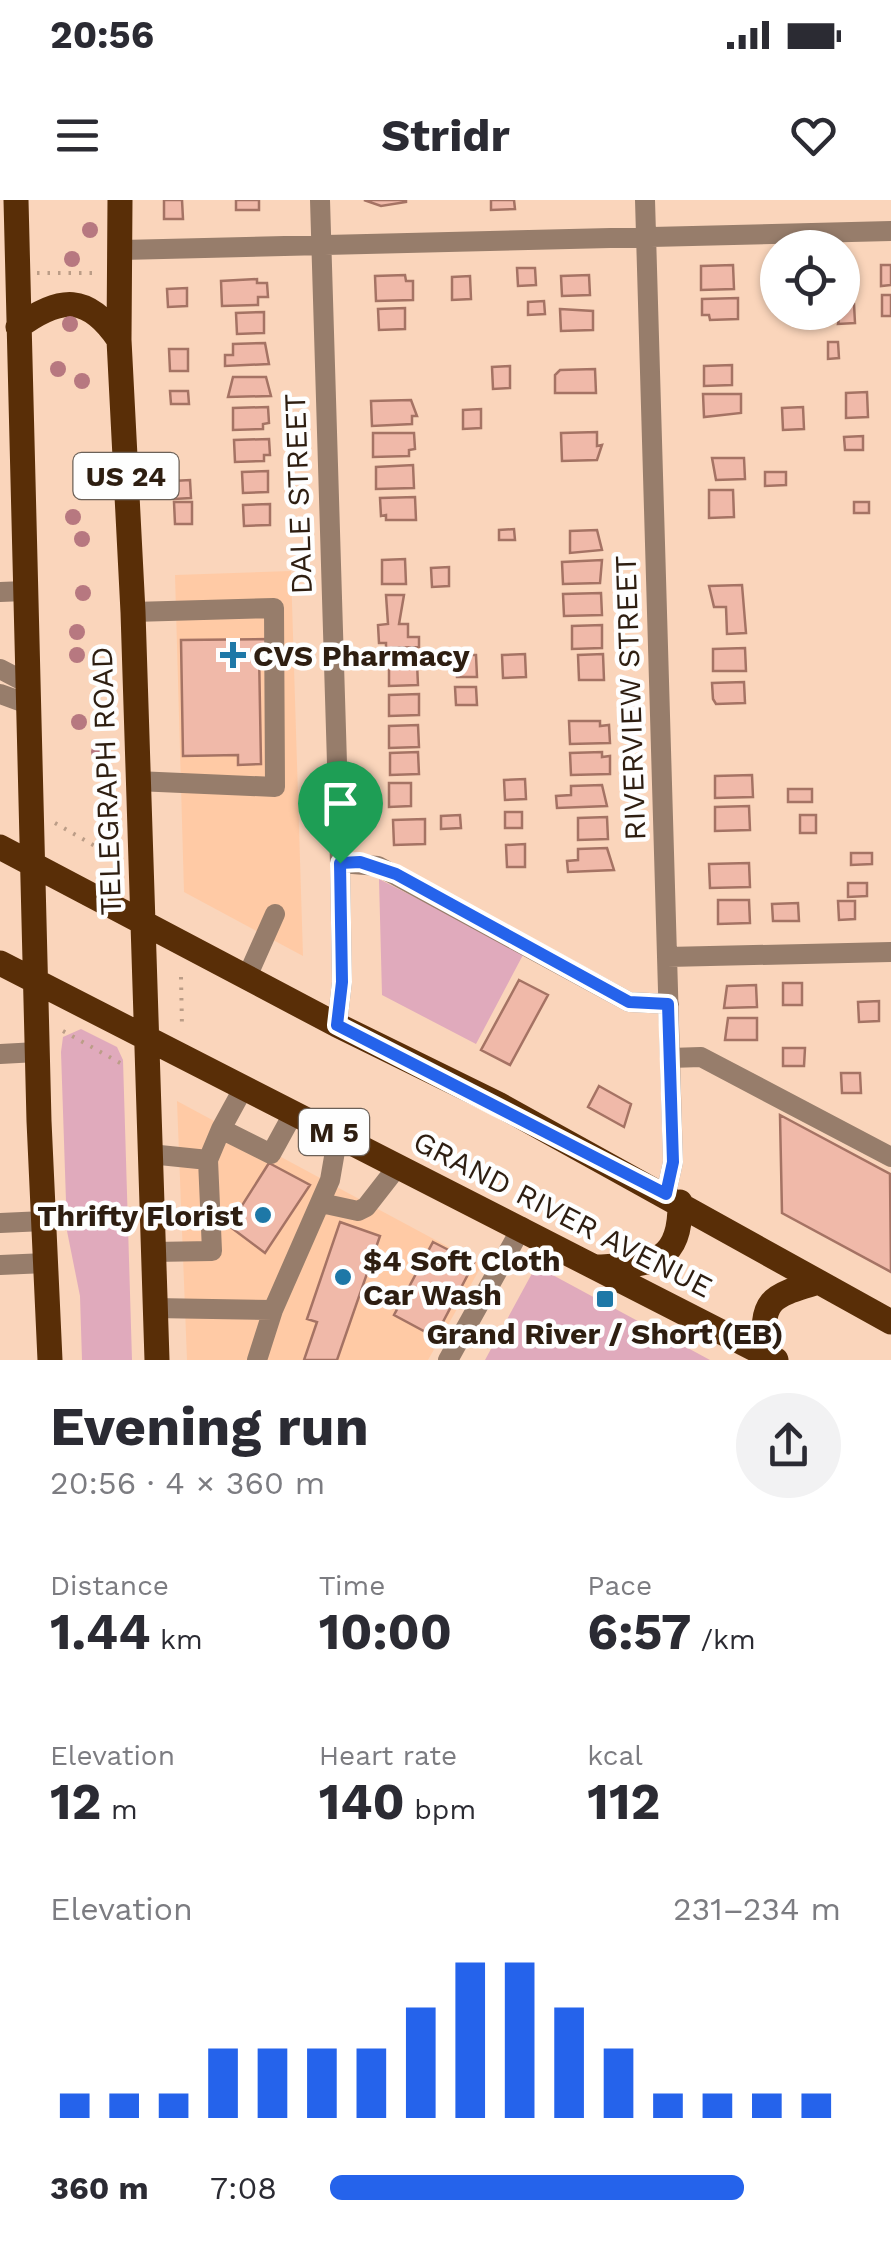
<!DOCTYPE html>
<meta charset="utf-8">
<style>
:root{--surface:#fff;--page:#f2f2f3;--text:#2b2b33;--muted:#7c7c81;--accent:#2563eb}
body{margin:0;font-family:"Work Sans",sans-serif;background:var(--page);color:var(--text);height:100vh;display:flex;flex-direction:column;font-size:38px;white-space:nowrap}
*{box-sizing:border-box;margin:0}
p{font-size:32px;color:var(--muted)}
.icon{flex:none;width:55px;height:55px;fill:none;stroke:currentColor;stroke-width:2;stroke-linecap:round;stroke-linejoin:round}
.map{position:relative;height:1160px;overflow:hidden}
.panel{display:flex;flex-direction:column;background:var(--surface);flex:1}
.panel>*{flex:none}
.fabs{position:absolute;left:760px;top:30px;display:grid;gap:20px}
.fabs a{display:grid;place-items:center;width:100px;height:100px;border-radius:50%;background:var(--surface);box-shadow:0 2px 8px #0004;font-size:50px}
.pin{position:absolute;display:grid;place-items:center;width:85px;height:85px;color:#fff;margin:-102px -42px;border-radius:50% 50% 50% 0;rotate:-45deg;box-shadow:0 0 10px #0007}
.pin .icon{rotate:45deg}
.round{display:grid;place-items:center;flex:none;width:105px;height:105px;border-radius:52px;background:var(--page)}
.overview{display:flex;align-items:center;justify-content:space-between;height:170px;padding:0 50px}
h1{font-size:55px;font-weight:700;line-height:75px}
.stats{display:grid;grid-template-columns:repeat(3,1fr);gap:15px;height:170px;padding:10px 50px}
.stats div{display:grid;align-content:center}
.stats b{font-size:50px;font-weight:700}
.stats small{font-size:28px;font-weight:400}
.stats p{font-size:28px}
.chart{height:280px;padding:20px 50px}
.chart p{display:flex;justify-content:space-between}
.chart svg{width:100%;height:180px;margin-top:10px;stroke:var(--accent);stroke-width:6}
ul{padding:0 50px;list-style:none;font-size:32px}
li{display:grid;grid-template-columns:160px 120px 1fr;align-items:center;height:75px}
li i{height:25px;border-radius:12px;background:var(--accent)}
.status{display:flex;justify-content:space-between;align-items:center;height:70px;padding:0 50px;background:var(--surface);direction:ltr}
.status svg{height:28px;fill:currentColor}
header{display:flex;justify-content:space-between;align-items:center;height:130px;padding:0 50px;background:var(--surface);font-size:45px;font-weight:700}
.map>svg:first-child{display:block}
</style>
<div class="status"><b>20:56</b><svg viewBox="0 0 49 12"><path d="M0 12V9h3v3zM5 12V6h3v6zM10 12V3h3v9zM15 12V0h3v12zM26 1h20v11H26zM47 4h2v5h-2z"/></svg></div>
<header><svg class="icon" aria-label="menu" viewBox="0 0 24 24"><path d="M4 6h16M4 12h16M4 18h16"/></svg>Stridr<svg class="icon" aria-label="heart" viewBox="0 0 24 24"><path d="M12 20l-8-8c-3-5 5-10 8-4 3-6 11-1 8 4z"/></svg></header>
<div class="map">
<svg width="891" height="1160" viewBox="0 0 891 1160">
<rect width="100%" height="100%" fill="#fad5bb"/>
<!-- built -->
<path fill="#ffcaa5" d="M 291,371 L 303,756 L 184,692 L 175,375 Z
M 177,901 L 482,1065 L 428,1160 L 187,1160 Z"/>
<!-- green -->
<path fill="#e0aabc" d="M 379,679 L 524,753 L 476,844 L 382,795 Z
M 81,829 L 117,847 L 123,860 L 132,1160 L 82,1160 L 80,1096 L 67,1031 L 61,852 L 63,837 Z
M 536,1066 L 710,1160 L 485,1160 Z"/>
<!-- building -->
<path fill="#f0b9a9" stroke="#a57364" stroke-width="2.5" d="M 164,0 L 182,0 L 183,19 L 164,19 Z
M 236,0 L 259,0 L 259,10 L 236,10 Z
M 364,0 L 406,0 L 406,2 L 381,6 Z
M 491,0 L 514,0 L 515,9 L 491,10 Z
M 733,65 L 734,89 L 701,90 L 701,66 Z
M 881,65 L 891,65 L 891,85 L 881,86 Z
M 517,68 L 535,68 L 536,85 L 518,86 Z
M 405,75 L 406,81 L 413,81 L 413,100 L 376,101 L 375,76 Z
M 589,75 L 590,95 L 562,96 L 561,76 Z
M 470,76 L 471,99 L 452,100 L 452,77 Z
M 257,79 L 257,83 L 267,83 L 268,97 L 258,97 L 258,105 L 222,106 L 221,81 Z
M 187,88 L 187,106 L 168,107 L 167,89 Z
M 882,95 L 891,95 L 891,116 L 882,116 Z
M 738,98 L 738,119 L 710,120 L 709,115 L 702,115 L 702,99 Z
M 544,101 L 545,114 L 528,115 L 528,102 Z
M 842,104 L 854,104 L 855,123 L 838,124 Z
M 405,108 L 405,129 L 379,130 L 378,109 Z
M 560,109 L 593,111 L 593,130 L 561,131 Z
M 264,112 L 264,133 L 237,134 L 236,113 Z
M 828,142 L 838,142 L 839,158 L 828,159 Z
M 265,143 L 269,164 L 225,166 L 225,155 L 233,155 L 233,144 Z
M 169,149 L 188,149 L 188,171 L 170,171 Z
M 732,165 L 732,185 L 704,186 L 704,166 Z
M 510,166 L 510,188 L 493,189 L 492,167 Z
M 595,169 L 596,193 L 555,193 L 555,175 L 560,170 Z
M 233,177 L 266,177 L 271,196 L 228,197 Z
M 170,191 L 188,191 L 189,204 L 171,204 Z
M 867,192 L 868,217 L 846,218 L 846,193 Z
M 703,194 L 741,194 L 741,213 L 704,217 Z
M 411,200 L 417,216 L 412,216 L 412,224 L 372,226 L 371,201 Z
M 268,207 L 269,223 L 263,224 L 263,229 L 233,230 L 233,208 Z
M 803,207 L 804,229 L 783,230 L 782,208 Z
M 481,209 L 481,228 L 463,229 L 463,210 Z
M 597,232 L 597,246 L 602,245 L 597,260 L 562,261 L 561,233 Z
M 373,233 L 414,233 L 415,249 L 409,250 L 409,256 L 373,257 Z
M 863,236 L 863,250 L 845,250 L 844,237 Z
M 269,239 L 270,255 L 264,255 L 264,261 L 235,262 L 234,240 Z
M 712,258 L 744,258 L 745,279 L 716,280 Z
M 413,265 L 414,288 L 376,289 L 376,267 Z
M 268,271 L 268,292 L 243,293 L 242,272 Z
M 765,272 L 786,272 L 786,285 L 765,286 Z
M 190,280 L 191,298 L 174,299 L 173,281 Z
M 709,290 L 733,290 L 734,317 L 709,318 Z
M 415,297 L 416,320 L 386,320 L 386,315 L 381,316 L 380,298 Z
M 174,302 L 192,302 L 192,324 L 175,324 Z
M 854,302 L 869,302 L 869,313 L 854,313 Z
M 270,304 L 270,325 L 244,326 L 243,305 Z
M 514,329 L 515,340 L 499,340 L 499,330 Z
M 597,330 L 602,350 L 570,353 L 570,331 Z
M 405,359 L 406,384 L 382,384 L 382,360 Z
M 602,360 L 600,383 L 563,384 L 562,362 Z
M 449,367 L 449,386 L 432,387 L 431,368 Z
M 742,385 L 746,433 L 727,434 L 726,407 L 714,407 L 709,386 Z
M 601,393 L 602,415 L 564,416 L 563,394 Z
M 386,395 L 404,395 L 399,424 L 408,424 L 408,437 L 419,437 L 419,447 L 386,448 L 386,443 L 379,443 L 378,425 L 388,424 Z
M 602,425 L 602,448 L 572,449 L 572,426 Z
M 269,439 L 269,452 L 259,452 L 261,564 L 238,565 L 238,555 L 183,556 L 181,440 Z
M 745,448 L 746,471 L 713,471 L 713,449 Z
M 525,454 L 526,477 L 503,478 L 502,455 Z
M 603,454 L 604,480 L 579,480 L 578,455 Z
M 456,455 L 476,455 L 477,477 L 457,477 Z
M 417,463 L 418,485 L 389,486 L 389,464 Z
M 744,482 L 745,503 L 716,504 L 713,499 L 712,483 Z
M 455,487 L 476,487 L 477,505 L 456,505 Z
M 419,494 L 419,515 L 389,516 L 389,495 Z
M 569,521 L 600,521 L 600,526 L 609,525 L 610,543 L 570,544 Z
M 418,525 L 419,547 L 389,548 L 389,526 Z
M 418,552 L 419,574 L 390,575 L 390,553 Z
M 602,552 L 602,557 L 610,556 L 610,574 L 571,575 L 570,553 Z
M 752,575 L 753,597 L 715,598 L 715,576 Z
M 525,579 L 526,599 L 505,600 L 504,580 Z
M 389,583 L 411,583 L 411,606 L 389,607 Z
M 602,585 L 607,606 L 557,608 L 556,596 L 571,595 L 571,586 Z
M 788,589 L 812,589 L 812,602 L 788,602 Z
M 749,606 L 750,630 L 715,631 L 715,607 Z
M 505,612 L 522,612 L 522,628 L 505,628 Z
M 460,615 L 461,628 L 441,629 L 441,616 Z
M 800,615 L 816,615 L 816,633 L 800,633 Z
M 607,617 L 608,639 L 578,640 L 578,618 Z
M 425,619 L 425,644 L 394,645 L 393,620 Z
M 525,644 L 525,667 L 507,667 L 506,645 Z
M 607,648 L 614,670 L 568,672 L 567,661 L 578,660 L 578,649 Z
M 851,653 L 872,653 L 872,664 L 851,665 Z
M 749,663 L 750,687 L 710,688 L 709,664 Z
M 848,683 L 867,683 L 867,696 L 848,697 Z
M 718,700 L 749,700 L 750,723 L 718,724 Z
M 838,701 L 855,701 L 855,719 L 839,720 Z
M 798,703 L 799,721 L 773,721 L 772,704 Z
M 519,780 L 548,795 L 510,865 L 481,850 Z
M 783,783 L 802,783 L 802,805 L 783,805 Z
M 756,785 L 757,807 L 724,808 L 727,786 Z
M 879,801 L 879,821 L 859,822 L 858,802 Z
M 728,818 L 757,818 L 757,840 L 725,840 Z
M 783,848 L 805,848 L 804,866 L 783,866 Z
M 841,873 L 860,873 L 861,893 L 842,893 Z
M 599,886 L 631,904 L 624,927 L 588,907 Z
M 780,915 L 890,974 L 891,1072 L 782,1013 Z
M 269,963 L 310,985 L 265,1053 L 229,1026 Z
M 340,1022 L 380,1036 L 337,1160 L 304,1160 L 317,1122 L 307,1119 Z
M 433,1042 L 474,1063 L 435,1137 L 394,1115 Z"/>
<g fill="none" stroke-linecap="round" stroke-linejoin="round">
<!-- path -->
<path stroke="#bb9d87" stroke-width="4" stroke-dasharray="2.5 8" stroke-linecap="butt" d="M 37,73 L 97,73
M 55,623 L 116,658
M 181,777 L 182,827
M 63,831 L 122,864"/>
<!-- minor -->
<path stroke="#977d6b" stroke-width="20" d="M 320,0 L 340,663 L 342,782 L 337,825
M 645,0 L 673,962 L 666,994
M 122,50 L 891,31
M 0,392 L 25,391
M 133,412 L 274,408 L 275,587 L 136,581
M 0,469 L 27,483
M 0,494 L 28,504
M 340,663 L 378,666 L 629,802 L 669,804
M 667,757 L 891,752
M 247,777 L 275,714
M 0,854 L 37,852
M 670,858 L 701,857 L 891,957
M 244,887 L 221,929 L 271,954 L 294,912
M 150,954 L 208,960
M 321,1003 L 358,1011 L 366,1007 L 398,966
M 0,1023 L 44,1021
M 153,1052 L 212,1051 L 208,960 L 221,929
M 0,1065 L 46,1063
M 154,1108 L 273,1110 L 257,1160
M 273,1110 L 330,980 L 338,934
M 448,1160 L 522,1027"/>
<!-- major -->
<path stroke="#592e07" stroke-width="25" d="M 16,0 L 39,921 L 50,1160
M 120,0 L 119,140 L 133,412 L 157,1160
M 18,127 C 60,96 88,94 119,140
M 0,647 L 337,825 L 498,904 L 891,1122
M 0,763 L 776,1160
M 599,1067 C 651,1064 681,1065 680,1002
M 765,1154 C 761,1099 768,1097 819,1082"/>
</g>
<!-- trees -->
<g fill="#b77880">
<circle cx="90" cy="30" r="8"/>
<circle cx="72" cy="59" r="8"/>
<circle cx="70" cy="124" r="8"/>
<circle cx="58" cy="169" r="8"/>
<circle cx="82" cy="181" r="8"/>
<circle cx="73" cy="317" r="8"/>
<circle cx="82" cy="339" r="8"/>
<circle cx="83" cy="393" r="8"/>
<circle cx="77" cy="432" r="8"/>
<circle cx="77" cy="455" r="8"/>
<circle cx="79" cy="522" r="8"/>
<circle cx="99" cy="552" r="8"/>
</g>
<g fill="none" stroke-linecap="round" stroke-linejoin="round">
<!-- route casing -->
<g stroke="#fff" stroke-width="20">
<path id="route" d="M 360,662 L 396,674 L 629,802 L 668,804 L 673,962 L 666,994 L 337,825 L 342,782 L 340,663 Z"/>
</g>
<!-- route -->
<use href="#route" stroke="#2563eb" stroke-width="12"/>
</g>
<!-- markers -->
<g fill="#1e78a7" stroke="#fefefe" stroke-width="4">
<path d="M228 440h10v10h10v10h-10v10h-10v-10h-10v-10h10z"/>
<circle cx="263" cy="1015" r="10"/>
<circle cx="343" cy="1077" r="10"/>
<rect x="595" y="1089" width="20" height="20" rx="5"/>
</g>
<g text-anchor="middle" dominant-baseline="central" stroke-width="9" stroke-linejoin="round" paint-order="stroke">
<!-- shield labels -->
<g fill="#fefefe" stroke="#6c6158" stroke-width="2.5">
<rect x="73.5" y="253" width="105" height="46" rx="8"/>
<rect x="299" y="909" width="70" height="46" rx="8"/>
</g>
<g font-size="28" font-weight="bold" fill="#2e1e11">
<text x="126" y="276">US 24</text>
<text x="334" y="932">M 5</text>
</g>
<!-- street labels -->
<g font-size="30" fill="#2e1e11" stroke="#fefefe">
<text transform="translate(298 294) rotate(-92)">DALE STREET</text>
<text transform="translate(630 498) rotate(-92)">RIVERVIEW STREET</text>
<text transform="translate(106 581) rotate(-92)">TELEGRAPH ROAD</text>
<text transform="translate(563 1014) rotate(27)">GRAND RIVER AVENUE</text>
</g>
<!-- poi labels -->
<g font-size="30" font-weight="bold" fill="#2e1e11" stroke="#fefefe" text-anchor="start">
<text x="253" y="455">CVS Pharmacy</text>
<text x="243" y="1015" text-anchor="end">Thrifty Florist</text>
<text x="363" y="1060">$4 Soft Cloth<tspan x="363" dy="34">Car Wash</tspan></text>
<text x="605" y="1133" text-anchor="middle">Grand River / Short (EB)</text>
</g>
</g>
</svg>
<div class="fabs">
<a><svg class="icon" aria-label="locate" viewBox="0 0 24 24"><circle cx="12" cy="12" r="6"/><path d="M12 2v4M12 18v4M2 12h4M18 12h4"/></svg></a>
</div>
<div class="pin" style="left:340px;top:663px;background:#1e9e55"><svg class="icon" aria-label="arrive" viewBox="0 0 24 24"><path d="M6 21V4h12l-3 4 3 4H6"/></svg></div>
</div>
<section class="panel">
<div class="overview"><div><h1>Evening run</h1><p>20:56 · 4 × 360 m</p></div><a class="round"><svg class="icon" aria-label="share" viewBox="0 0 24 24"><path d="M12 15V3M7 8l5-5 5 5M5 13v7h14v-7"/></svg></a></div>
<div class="stats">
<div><p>Distance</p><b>1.44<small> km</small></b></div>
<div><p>Time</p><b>10:00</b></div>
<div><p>Pace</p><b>6:57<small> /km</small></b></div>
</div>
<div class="stats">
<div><p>Elevation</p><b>12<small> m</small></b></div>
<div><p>Heart rate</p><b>140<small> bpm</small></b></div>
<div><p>kcal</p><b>112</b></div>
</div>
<div class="chart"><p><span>Elevation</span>231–234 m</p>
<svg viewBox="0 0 160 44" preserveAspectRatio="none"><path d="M5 44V38M15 44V38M25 44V38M35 44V27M45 44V27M55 44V27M65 44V27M75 44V17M85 44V6M95 44V6M105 44V17M115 44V27M125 44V38M135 44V38M145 44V38M155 44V38"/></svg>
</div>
<ul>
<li><b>360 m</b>7:08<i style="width:81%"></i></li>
</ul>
</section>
